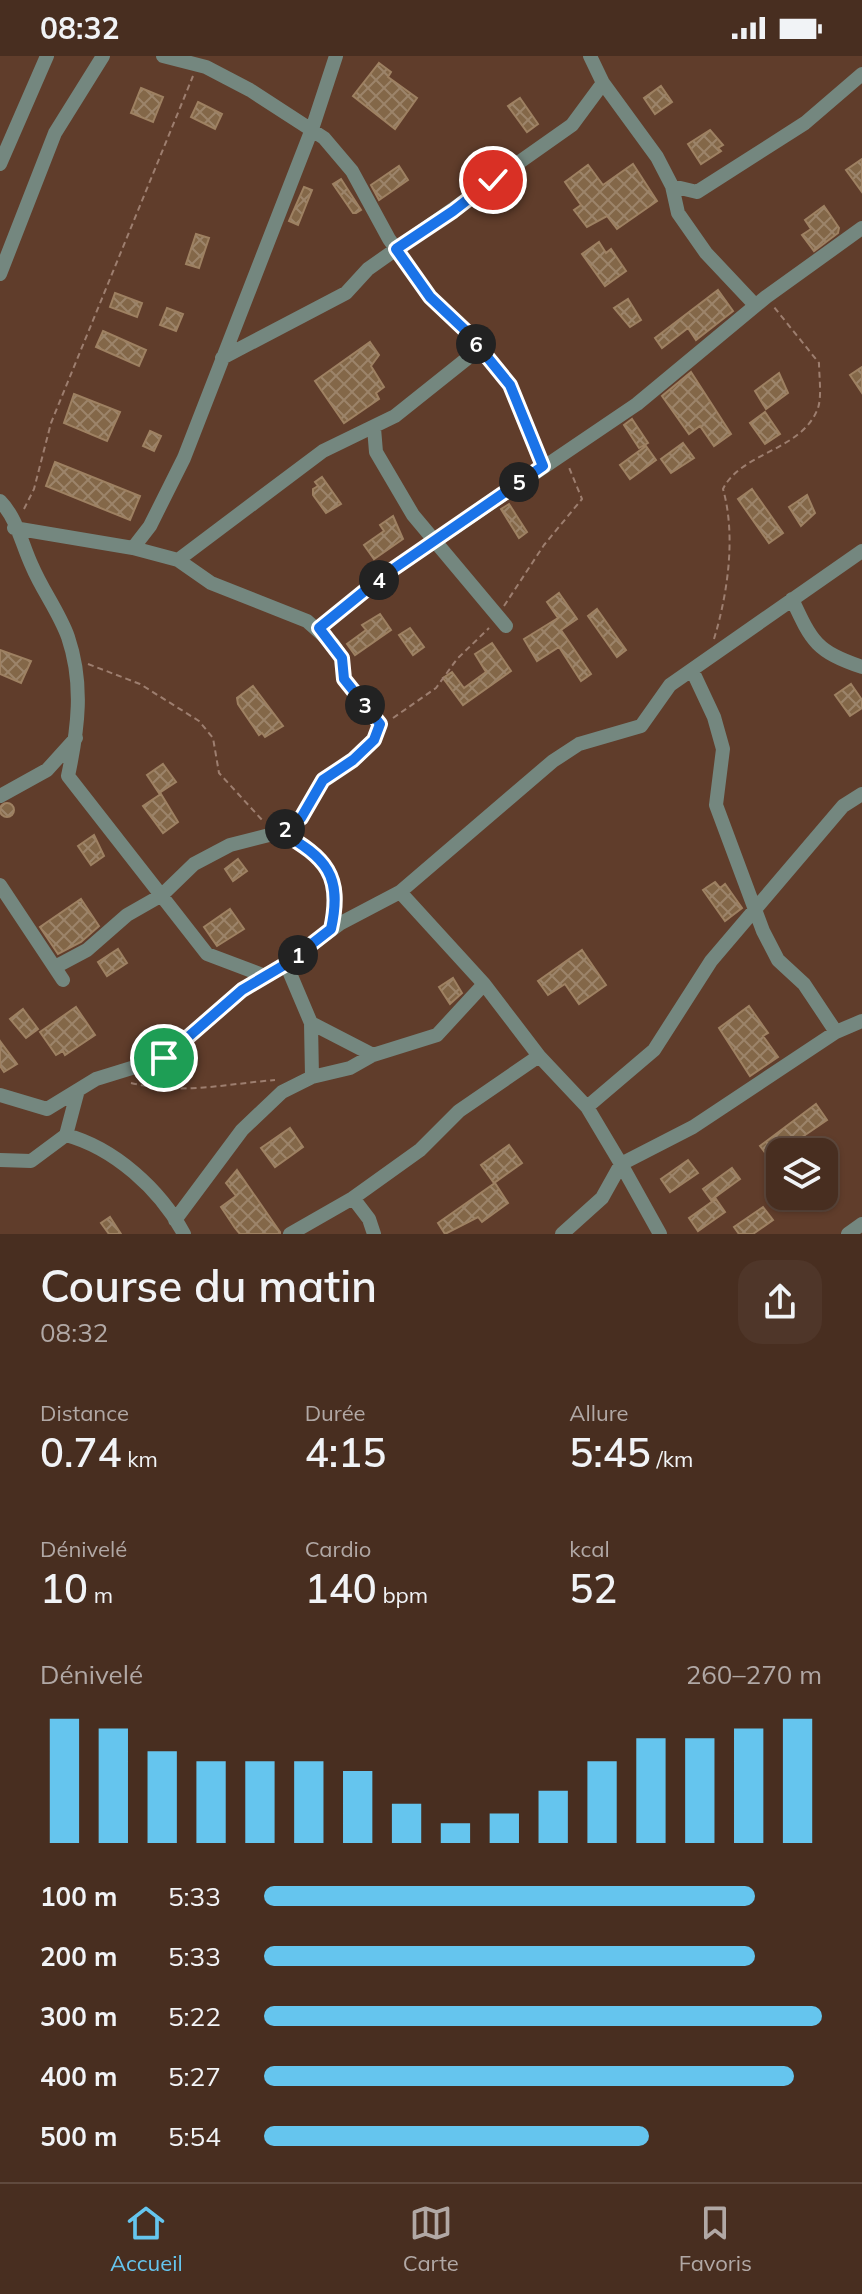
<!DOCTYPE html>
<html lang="fr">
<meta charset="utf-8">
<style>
:root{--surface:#482e20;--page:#4f3629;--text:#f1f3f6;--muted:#b1a8a5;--line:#604a3e;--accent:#65c5ee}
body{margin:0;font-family:Mulish,sans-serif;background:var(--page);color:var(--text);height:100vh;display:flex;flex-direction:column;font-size:30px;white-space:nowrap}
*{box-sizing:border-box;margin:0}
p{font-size:26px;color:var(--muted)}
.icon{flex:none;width:44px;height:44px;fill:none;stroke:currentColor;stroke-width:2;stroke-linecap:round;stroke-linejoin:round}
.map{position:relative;height:1178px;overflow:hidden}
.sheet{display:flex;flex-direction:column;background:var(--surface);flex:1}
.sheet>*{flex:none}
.controls{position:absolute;left:766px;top:1082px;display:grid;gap:16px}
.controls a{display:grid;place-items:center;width:72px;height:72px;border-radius:16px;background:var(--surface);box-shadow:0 2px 6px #0004,0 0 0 2px var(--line);font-size:40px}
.pin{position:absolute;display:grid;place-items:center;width:68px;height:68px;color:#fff;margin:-34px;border:4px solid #fff;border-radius:50%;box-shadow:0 2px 8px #0007}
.km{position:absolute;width:40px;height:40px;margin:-20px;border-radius:50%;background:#222;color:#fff;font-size:22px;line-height:40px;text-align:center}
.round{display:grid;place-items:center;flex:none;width:84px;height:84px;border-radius:24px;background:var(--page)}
.summary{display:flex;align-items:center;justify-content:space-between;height:136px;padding:0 40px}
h1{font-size:44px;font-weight:600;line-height:60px}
.stats{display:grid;grid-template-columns:repeat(3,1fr);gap:12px;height:136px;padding:8px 40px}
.stats div{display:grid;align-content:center}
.stats b{font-size:40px;font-weight:600}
.stats small{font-size:22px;font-weight:400}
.stats p{font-size:22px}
.chart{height:224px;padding:16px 40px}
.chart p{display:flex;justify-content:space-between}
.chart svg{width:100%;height:144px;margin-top:8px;stroke:var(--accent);stroke-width:6}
ul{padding:0 40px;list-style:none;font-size:26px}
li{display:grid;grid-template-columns:128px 96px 1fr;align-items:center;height:60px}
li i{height:20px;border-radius:10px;background:var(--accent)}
.status{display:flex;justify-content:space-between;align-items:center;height:56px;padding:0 40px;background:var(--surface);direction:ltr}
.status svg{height:22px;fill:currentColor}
.tab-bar{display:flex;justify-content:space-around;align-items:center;height:112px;border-top:2px solid var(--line);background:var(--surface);font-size:22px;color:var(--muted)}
.tab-bar a{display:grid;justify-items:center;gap:4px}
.tab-bar .current{color:var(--accent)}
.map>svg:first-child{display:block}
</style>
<div class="status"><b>08:32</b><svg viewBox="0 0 49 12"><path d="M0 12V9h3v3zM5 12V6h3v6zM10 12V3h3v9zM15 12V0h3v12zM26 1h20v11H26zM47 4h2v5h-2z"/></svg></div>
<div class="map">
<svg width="862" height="1178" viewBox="0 0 862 1178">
<defs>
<pattern id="building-cross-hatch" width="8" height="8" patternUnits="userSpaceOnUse" patternTransform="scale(2)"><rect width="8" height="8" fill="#836748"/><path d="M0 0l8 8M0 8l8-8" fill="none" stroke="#9c846a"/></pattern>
</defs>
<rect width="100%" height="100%" fill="#603d2b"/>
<!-- building -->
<path fill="url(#building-cross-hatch)" stroke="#9e8162" stroke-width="2" d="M 379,7 L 391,16 L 388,21 L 417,42 L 395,73 L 353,40 Z
M 661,30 L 672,46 L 655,58 L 644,42 Z
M 141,32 L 163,41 L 153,66 L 131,57 Z
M 520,42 L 538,68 L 527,76 L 508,50 Z
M 198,46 L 222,58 L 215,73 L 191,61 Z
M 710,74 L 723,89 L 718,92 L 721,95 L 701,108 L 688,88 Z
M 862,103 L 862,136 L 846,114 Z
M 633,108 L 657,145 L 617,173 L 607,160 L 587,171 L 574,154 L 581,149 L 565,126 L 588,109 L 603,129 Z
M 399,110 L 408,124 L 379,144 L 371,129 Z
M 341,123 L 361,154 L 356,157 L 353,157 L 333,128 Z
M 304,131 L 312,134 L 298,169 L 289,165 Z
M 824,150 L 839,172 L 838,177 L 814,195 L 802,179 L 811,173 L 805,164 Z
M 196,178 L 209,182 L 199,212 L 186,208 Z
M 599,186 L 606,197 L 611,193 L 626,215 L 605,230 L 582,198 Z
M 718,234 L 733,255 L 696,284 L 688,272 L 662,292 L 655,282 Z
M 115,237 L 142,247 L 137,261 L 110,251 Z
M 628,243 L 641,264 L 630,271 L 614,252 Z
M 167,252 L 183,258 L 176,275 L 160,269 Z
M 103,275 L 146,294 L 139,310 L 96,291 Z
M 370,286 L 379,299 L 371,310 L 384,331 L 376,337 L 379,343 L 344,367 L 315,325 Z
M 862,311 L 862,337 L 850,319 Z
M 691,316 L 731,378 L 714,390 L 700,370 L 689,378 L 662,340 Z
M 779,317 L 788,337 L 766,353 L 755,335 Z
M 74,338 L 120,356 L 107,385 L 64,367 Z
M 765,356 L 780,378 L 765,388 L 750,367 Z
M 632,363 L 648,387 L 639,392 L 624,369 Z
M 150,375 L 161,380 L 154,395 L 143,390 Z
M 683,387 L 694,402 L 671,417 L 661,403 Z
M 646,390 L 656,404 L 630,423 L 620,409 Z
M 55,406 L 140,440 L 130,464 L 46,430 Z
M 322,421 L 341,448 L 326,457 L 313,439 L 313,433 L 318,430 L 315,426 Z
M 752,433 L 783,477 L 769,487 L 738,443 Z
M 807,439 L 815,457 L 801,470 L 789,451 Z
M 509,448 L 527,476 L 519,482 L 501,453 Z
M 393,460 L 403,483 L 374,503 L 364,489 L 384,475 L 380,469 Z
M 559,537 L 577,563 L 561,574 L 591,618 L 581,625 L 559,591 L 537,605 L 524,583 L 558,562 L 547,546 Z
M 597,553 L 626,594 L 617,601 L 588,560 Z
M 380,558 L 391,574 L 355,599 L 347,588 L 366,574 L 362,569 Z
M 410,572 L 424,591 L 413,599 L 399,579 Z
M 492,587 L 511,615 L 463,649 L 443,622 L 452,616 L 464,632 L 486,616 L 475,598 Z
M 0,594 L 31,605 L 21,627 L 0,618 Z
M 851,628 L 862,644 L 862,652 L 850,660 L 835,639 Z
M 253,630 L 283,670 L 265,681 L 262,677 L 259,679 L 238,648 L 237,642 Z
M 163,708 L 176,726 L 159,737 L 147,719 Z
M 161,738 L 178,766 L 163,777 L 143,750 Z
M0 754a7 7 0 1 1 14 0a7 7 0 1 1-14 0Z
M 94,779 L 104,800 L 91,809 L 78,790 Z
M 238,803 L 247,815 L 233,825 L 225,813 Z
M 715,826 L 720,832 L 725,828 L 742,852 L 725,865 L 703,834 Z
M 81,843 L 99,870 L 81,886 L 58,898 L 40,871 Z
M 230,853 L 244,873 L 217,890 L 204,871 Z
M 118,893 L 127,907 L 107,920 L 98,906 Z
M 582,894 L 606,929 L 579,948 L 565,928 L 548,939 L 538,925 Z
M 453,922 L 462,937 L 450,948 L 439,931 Z
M 749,950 L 768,977 L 763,980 L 778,1001 L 750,1020 L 719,972 Z
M 76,951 L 95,979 L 65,999 L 63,995 L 56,999 L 40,976 Z
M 23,953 L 38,973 L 26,982 L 10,963 Z
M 0,985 L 17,1008 L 4,1016 L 0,1010 Z
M 816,1048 L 827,1064 L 770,1103 L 760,1090 Z
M 290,1072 L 303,1091 L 275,1111 L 261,1092 Z
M 509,1089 L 522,1107 L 494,1127 L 481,1109 Z
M 688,1104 L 698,1117 L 670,1136 L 661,1123 Z
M 732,1112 L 740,1123 L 711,1144 L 703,1133 Z
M 237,1114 L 280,1176 L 280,1178 L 240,1178 L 235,1172 L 221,1151 L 236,1140 L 226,1127 Z
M 495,1127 L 508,1147 L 482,1166 L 478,1161 L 445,1178 L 438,1167 Z
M 778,1140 L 808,1140 L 788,1154 Z
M 716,1143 L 725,1156 L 698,1175 L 689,1162 Z
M 763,1151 L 773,1164 L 753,1178 L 739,1178 L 734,1171 Z
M 110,1161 L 121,1178 L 109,1178 L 101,1167 Z"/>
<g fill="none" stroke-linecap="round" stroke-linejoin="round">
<!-- path -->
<path stroke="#9d7e6f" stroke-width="2" stroke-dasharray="6 4" stroke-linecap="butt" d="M 24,453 L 34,433 L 51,367 L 193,20
M 504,550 L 544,489 L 582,443 L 568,409
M 714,583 C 728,537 736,479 723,433 C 741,396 802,395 818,352 C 822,340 819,320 819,307 L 774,251
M 88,608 L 140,628 L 199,665 L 213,682 L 219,717 L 264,766
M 393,662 L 436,632 L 457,603 L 489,572
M 294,783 C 320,798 342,822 335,855
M 131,1027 C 180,1039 226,1028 275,1024"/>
<!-- minor -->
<path stroke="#74877f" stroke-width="14" d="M 163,0 L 206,11 L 250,34 L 324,82 L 352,115 L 389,183 L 430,241 L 466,275 L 510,329 L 543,410
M 590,0 L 603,27 L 657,101 L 672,130 L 678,157 L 706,197 L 755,249
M 0,108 L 47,0
M 672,130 L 697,136 L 805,67 L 862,18
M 0,218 L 55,77 L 103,0
M 222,302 L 346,237 L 368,213 L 572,69 L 603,27
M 374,372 L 376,396 L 413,459 L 506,570
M 0,445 C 17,462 22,489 32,510 C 42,534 59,556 68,581 C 84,628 78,673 68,720 L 207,898 L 265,920
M 14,472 L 133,492 L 178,504 L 211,527 L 307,565 L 333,588 L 342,602 L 344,623 L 380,668 L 374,684 L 353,704 L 323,724 L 301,762 L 281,776 L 230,789 L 194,808 L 162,839 L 127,859 L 87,894 L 55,911
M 133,492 L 150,470 L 184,402 L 312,73 L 336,0
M 178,504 L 323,395 L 395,360 L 479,293
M 792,543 C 812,586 816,595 862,611
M 319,572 L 383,520 L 637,348 L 766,241 L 862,172
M 692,614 L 714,661 L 723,693 L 716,749 L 763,875 L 778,904 L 804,928 L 836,976
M 0,740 L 47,714 L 76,682
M 0,829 L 63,924
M 400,836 L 484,928
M 286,908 L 311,967 L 312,1021
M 311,967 L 373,999
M 0,1039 L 47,1053 L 96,1023 L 164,1002 L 242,934 L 286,908 L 341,867 L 400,836 L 553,705 L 579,688 L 641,670 L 670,629 L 862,495
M 587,1051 L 654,994 L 711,905 L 843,750 L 862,738
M 66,1079 C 114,1092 160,1133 184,1178
M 0,1104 L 31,1105 L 66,1079 L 78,1034
M 621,1108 L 660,1178
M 353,1142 L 369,1163 L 374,1178
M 175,1164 L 242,1074 L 282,1036 L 312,1021 L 350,1012 L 373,999 L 437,979 L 484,928 L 539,1000 L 587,1051 L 621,1108 L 693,1071 L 836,976 L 862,965
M 290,1178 L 353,1142 L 420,1094 L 459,1055 L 539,1000
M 562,1178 L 602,1142 L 621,1108
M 848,1178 L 862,1168"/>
</g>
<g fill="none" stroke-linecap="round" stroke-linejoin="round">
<!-- route casing -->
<g stroke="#fff" stroke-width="16">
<path id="route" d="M 164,1002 L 242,934 L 286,908 L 331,873 C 343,819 326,802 281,776 L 301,762 L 323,724 L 353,704 L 374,684 L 380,668 L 344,623 L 342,602 L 319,572 L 383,520 L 543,410 L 510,329 L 466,275 L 430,241 L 396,193 L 453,155 L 493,124"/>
</g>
<!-- route -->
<use href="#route" stroke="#1a73e8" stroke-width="10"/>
</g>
</svg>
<div class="controls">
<a><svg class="icon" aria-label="layers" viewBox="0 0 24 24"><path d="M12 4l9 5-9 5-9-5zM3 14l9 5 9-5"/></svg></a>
</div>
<div class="pin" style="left:164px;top:1002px;background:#1e9e55"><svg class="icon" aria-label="arrive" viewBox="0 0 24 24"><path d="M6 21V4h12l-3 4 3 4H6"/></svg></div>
<div class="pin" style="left:493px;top:124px;background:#d93025"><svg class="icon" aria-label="check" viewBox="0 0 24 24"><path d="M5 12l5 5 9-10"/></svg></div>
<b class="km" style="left:298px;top:899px">1</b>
<b class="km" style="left:285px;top:773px">2</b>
<b class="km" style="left:365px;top:649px">3</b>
<b class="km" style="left:379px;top:524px">4</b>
<b class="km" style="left:519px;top:426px">5</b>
<b class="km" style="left:476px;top:288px">6</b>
</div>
<section class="sheet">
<div class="summary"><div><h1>Course du matin</h1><p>08:32</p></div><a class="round"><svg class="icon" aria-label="share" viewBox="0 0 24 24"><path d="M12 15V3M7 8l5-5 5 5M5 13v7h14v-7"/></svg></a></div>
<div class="stats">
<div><p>Distance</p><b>0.74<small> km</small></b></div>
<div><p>Durée</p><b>4:15</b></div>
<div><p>Allure</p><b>5:45<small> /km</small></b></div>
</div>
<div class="stats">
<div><p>Dénivelé</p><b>10<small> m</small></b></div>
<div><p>Cardio</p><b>140<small> bpm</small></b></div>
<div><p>kcal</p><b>52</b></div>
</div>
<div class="chart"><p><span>Dénivelé</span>260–270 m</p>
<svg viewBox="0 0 160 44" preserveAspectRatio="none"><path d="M5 44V6M15 44V9M25 44V16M35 44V19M45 44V19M55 44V19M65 44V22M75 44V32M85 44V38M95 44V35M105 44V28M115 44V19M125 44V12M135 44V12M145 44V9M155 44V6"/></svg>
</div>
<ul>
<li><b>100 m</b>5:33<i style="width:88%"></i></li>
<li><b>200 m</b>5:33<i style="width:88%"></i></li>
<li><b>300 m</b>5:22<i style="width:100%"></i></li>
<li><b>400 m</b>5:27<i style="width:95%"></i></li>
<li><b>500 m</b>5:54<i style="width:69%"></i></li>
</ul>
</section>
<nav class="tab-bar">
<a class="current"><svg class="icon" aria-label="home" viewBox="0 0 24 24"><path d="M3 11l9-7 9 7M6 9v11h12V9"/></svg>Accueil</a>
<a><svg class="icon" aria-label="map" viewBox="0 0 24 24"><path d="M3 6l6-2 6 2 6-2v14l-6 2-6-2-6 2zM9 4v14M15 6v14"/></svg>Carte</a>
<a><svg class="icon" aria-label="saved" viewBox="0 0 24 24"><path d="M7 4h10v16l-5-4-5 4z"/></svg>Favoris</a>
</nav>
